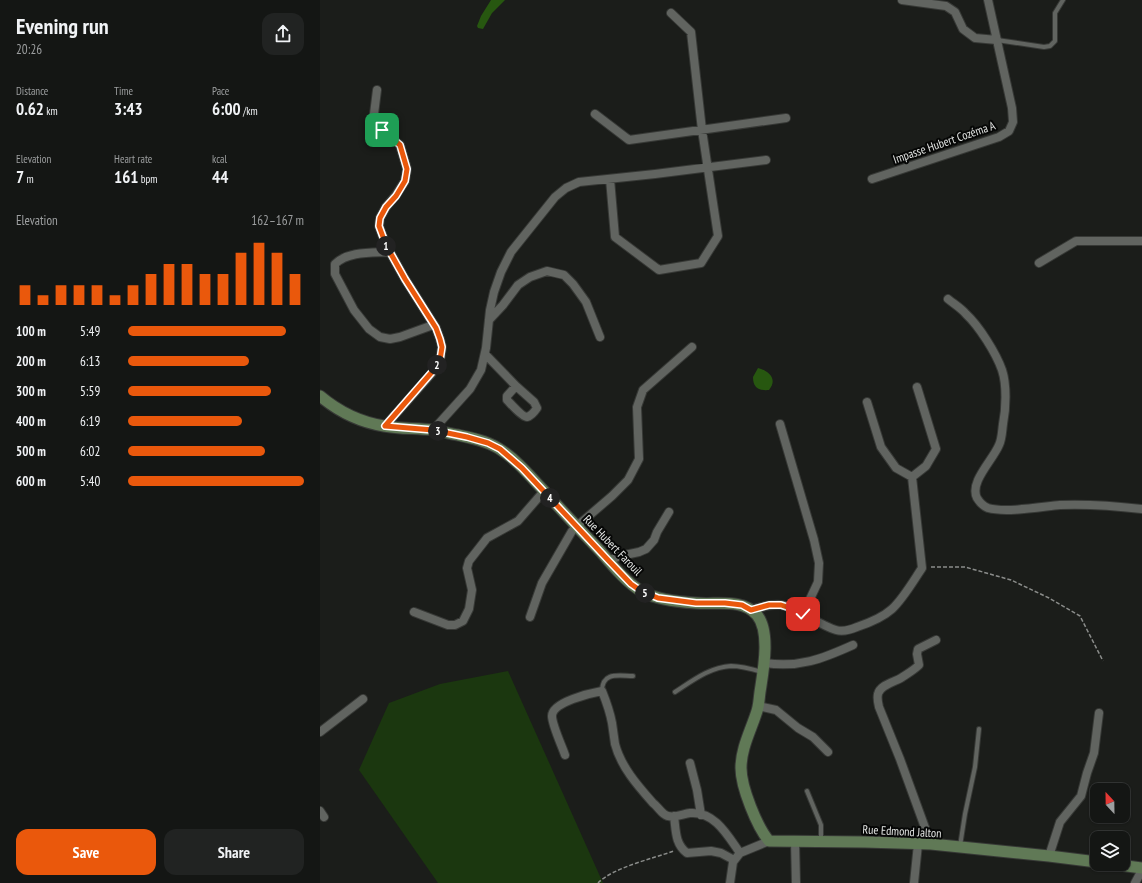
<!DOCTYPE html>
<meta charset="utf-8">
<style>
:root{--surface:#141614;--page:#212322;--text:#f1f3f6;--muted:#9d9fa0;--line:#333534;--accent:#ea580c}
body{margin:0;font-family:"PT Sans Narrow",sans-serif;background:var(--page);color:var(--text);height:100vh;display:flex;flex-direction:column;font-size:15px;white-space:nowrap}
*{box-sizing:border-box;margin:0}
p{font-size:13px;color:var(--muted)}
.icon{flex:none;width:22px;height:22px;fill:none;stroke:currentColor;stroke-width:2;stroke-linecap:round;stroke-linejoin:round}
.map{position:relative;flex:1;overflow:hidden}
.sheet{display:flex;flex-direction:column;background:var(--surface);width:320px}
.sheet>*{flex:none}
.needle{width:26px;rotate:338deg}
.controls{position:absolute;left:770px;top:783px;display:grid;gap:8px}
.controls a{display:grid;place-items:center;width:40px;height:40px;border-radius:8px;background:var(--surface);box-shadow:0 1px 3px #0004,0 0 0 1px var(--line);font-size:20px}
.pin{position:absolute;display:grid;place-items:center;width:34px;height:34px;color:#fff;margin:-17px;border-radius:8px;box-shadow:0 2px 6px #0006}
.km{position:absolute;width:20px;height:20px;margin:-10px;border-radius:50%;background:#222;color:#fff;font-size:11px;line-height:20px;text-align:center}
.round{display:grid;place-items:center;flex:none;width:42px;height:42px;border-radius:12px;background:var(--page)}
.head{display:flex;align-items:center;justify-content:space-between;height:68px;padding:0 16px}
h1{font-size:22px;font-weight:700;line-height:30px}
.metrics{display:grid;grid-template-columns:repeat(3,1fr);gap:6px;height:68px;padding:4px 16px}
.metrics div{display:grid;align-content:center}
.metrics b{font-size:17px;font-weight:700}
.metrics small{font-size:11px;font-weight:400}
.metrics p{font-size:11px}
.chart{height:112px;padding:8px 16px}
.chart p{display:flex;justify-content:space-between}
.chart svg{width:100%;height:72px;margin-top:4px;stroke:var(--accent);stroke-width:6}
.primary-button{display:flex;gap:8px;margin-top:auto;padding:8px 16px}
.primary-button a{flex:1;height:46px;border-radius:12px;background:var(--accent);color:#fff;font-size:16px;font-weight:700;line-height:46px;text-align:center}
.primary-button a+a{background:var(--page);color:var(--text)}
ul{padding:0 16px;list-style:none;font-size:13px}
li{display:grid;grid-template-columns:64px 48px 1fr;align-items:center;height:30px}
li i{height:10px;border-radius:5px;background:var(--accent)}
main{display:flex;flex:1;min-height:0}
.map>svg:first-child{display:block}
</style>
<main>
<section class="sheet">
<div class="head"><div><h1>Evening run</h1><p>20:26</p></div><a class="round"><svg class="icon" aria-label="share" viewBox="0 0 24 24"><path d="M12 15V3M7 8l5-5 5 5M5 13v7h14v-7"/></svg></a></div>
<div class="metrics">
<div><p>Distance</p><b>0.62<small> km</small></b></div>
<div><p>Time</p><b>3:43</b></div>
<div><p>Pace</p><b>6:00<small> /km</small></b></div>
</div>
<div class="metrics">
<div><p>Elevation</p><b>7<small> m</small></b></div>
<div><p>Heart rate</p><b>161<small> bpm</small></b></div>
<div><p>kcal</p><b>44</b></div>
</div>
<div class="chart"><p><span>Elevation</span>162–167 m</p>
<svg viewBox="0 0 160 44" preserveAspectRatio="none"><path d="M5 44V32M15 44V38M25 44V32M35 44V32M45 44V32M55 44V38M65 44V32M75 44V25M85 44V19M95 44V19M105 44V25M115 44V25M125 44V12M135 44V6M145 44V12M155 44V25"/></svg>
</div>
<ul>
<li><b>100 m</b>5:49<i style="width:90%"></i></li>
<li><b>200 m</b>6:13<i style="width:69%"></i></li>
<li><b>300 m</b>5:59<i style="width:81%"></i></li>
<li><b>400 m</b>6:19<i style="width:65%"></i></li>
<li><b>500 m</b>6:02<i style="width:78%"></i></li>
<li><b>600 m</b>5:40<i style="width:100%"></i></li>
</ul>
<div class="primary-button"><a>Save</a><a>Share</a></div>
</section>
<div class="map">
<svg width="822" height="883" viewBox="0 0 822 883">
<rect width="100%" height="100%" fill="#1b1d1a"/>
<!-- green -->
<path fill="#1b370f" d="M 188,671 L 283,883 L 118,883 L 39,770 L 69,703 L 120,684 Z"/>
<!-- water -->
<path fill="#275710" d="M 171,0 L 185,0 L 172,13 L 163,29 L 158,28 L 157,26 L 161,16 Z
M 438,368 C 449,371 458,379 449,390 C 438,391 433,387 433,377 Z"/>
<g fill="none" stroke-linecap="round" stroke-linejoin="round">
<!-- lane casing -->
<g stroke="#373936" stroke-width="6">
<path id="lane" d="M 677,40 L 724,47 L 730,46 L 735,41 L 735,13 L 743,0
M 282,691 C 282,671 300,676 313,676
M 355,692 C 372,681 390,667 411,666 C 421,666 432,669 442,672
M 487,791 L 501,825 L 501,841
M 640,846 L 645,814 L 655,767 L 659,729"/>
</g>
<!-- street casing -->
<g stroke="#373936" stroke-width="10">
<path id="street" d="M 582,0 L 626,6 L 635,12 L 643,29 L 655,38 L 677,40
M 57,90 L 54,114 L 56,123 L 62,130 L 80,145 L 87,169 L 85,181 L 76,195 L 66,207 L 60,218 L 59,226 L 66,245 L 85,279 L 116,328 L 120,339 L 122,347 L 120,360 L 112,373 L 65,426
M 275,114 L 309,140 L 466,118
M 290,179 L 295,237 L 339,270 L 381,263 L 398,236 L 382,130 L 371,32 L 351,13
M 552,179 L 679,137 L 689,131 L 693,122 L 692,108 L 668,0
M 70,252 C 52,253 28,251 15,264 L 15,274 L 34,310 L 49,329 L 60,337 L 70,339 L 80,337 L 113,325
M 719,263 L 756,241 L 822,241
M 628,299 C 634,304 641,308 646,314 C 659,326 676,353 682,370 C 687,385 686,409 683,424 C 682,431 682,439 679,445 C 673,460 649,482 657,498 C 660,503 663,506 668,508 C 686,513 720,507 740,505 C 767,504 796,506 822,509
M 169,320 L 183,305 L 198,285 L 210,277 L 227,271 L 244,275 L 253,284 L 266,302 L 280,337
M 165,354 L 196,386 L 214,402 L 217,408 C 215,411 211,416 207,417 C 202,417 191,404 187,400 L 187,396 L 196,386
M 547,402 L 561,447 L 576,468 L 592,477 L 606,466 L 616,449 L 597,387
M 460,424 L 494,540 L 499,563 L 498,582 L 483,614
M 113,430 L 150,389 L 161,370 L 166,348 L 170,310 L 174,292 L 181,272 L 191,252 L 235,197 L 246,188 L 259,182 L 335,174 L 446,160
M 288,561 L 300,556 L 319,552 L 326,549 L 334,540 L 337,532 L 349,512
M 431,610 C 441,607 451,604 461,605 C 478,607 498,625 516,630 C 523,632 530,630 537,627 C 549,623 562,618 572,609 C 583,599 594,580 602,568 L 592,477
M 94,612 L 128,625 L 135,625 L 143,621 L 149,609 L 152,590 L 147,568 L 149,561 L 167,538 L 198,521 L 224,491
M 210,617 L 222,583 L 252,531 L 257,526 L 292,496 L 308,480 L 319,459 L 317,407 L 323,390 L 372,347
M 445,663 C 479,668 502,659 533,645
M 438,706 L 456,710 L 478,728 L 493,737 L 508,752
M 0,732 L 43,699
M 245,755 C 242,746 232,725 232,716 C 232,702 271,693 282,691 C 286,701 290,712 292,723 C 293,730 294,737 295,744 C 301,767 318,786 333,803 C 337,806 340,811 344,814 C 351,820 362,814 370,813 C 395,811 408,836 420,853
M 370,763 L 377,790 L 381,815
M 0,811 L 4,817
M 354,816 C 356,831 355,844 367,853 L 391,851 L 401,853 L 414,860
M 475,841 L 476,883
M 611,844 L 580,759 L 559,707 C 558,703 557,698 558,694 C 560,685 574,682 581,678 C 587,674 594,670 599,665 L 597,654 L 598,649 L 616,640
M 729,856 L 740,822 L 761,796 L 767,773 L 774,753 L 779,713
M 410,883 L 413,862 L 420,853 L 449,841
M 594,883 L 598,844
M 815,883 L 822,870"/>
</g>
<!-- secondary casing -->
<g stroke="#373936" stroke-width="13">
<path id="secondary" d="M 0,396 C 19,412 39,422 64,426 C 80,429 96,428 113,430 C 121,431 130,434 138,435 C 152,438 166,441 178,448 C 196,459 210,476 224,491 C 243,512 262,532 281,552 C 293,566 306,582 321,591 C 337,600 358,602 376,603 C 396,605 422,598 437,615 C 451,632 443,672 440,692 C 439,699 439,707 436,714 C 430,732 421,749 421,768 C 421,787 437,827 449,841 L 545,842 L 611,844 L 729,856 L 777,862
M 792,864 L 822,868"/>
</g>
<!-- path -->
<path stroke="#8a8c8a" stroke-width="1.5" stroke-dasharray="4 2" stroke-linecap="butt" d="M 611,567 L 645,567 L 691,580 L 729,598 L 760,616 L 783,661
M 278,883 C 292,868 334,858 354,851"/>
<!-- lane -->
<use href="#lane" stroke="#616460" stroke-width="4"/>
<!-- street -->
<use href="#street" stroke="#616460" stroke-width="8"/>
<!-- secondary -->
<use href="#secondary" stroke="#607956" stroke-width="11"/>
</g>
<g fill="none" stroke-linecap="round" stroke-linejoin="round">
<!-- route casing -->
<g stroke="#fff" stroke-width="8">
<path id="route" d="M 62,130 L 80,145 L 87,169 L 85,181 L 76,196 L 66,207 L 60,218 L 59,226 L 66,245 L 85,279 L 116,328 L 120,339 L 122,347 L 120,360 L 112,372 L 65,426 L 113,430 L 147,437 L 168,443 L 180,449 L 202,468 L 288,560 L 311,584 L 321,591 L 338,598 L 376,603 L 405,603 L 422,605 L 431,610 L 449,605 L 461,605 L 470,608 L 483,614"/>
</g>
<!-- route -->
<use href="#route" stroke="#ea580c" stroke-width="5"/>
</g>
<g text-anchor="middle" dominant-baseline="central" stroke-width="4" stroke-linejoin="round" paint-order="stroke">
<!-- street labels -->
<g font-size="12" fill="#e5e7e5" stroke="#060706">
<text transform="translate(624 142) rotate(-19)">Impasse Hubert Cozéma A</text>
<text transform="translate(293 545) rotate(46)">Rue Hubert Farouil</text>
<text transform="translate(582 831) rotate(3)">Rue Edmond Jalton</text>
</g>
</g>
</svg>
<div class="controls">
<a><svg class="needle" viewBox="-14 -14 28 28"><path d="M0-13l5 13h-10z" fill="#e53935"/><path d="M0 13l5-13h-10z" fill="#9d9fa0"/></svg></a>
<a><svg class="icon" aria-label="layers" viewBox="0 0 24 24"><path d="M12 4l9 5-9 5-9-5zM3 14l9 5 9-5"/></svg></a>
</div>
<div class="pin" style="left:62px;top:130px;background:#1e9e55"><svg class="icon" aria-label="arrive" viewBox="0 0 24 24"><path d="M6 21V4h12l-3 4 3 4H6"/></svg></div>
<div class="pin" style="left:483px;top:614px;background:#d93025"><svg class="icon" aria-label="check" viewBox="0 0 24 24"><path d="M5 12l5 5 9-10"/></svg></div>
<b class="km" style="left:66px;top:246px">1</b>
<b class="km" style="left:117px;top:365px">2</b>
<b class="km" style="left:118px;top:431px">3</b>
<b class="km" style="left:230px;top:498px">4</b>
<b class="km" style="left:325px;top:593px">5</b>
</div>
</main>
